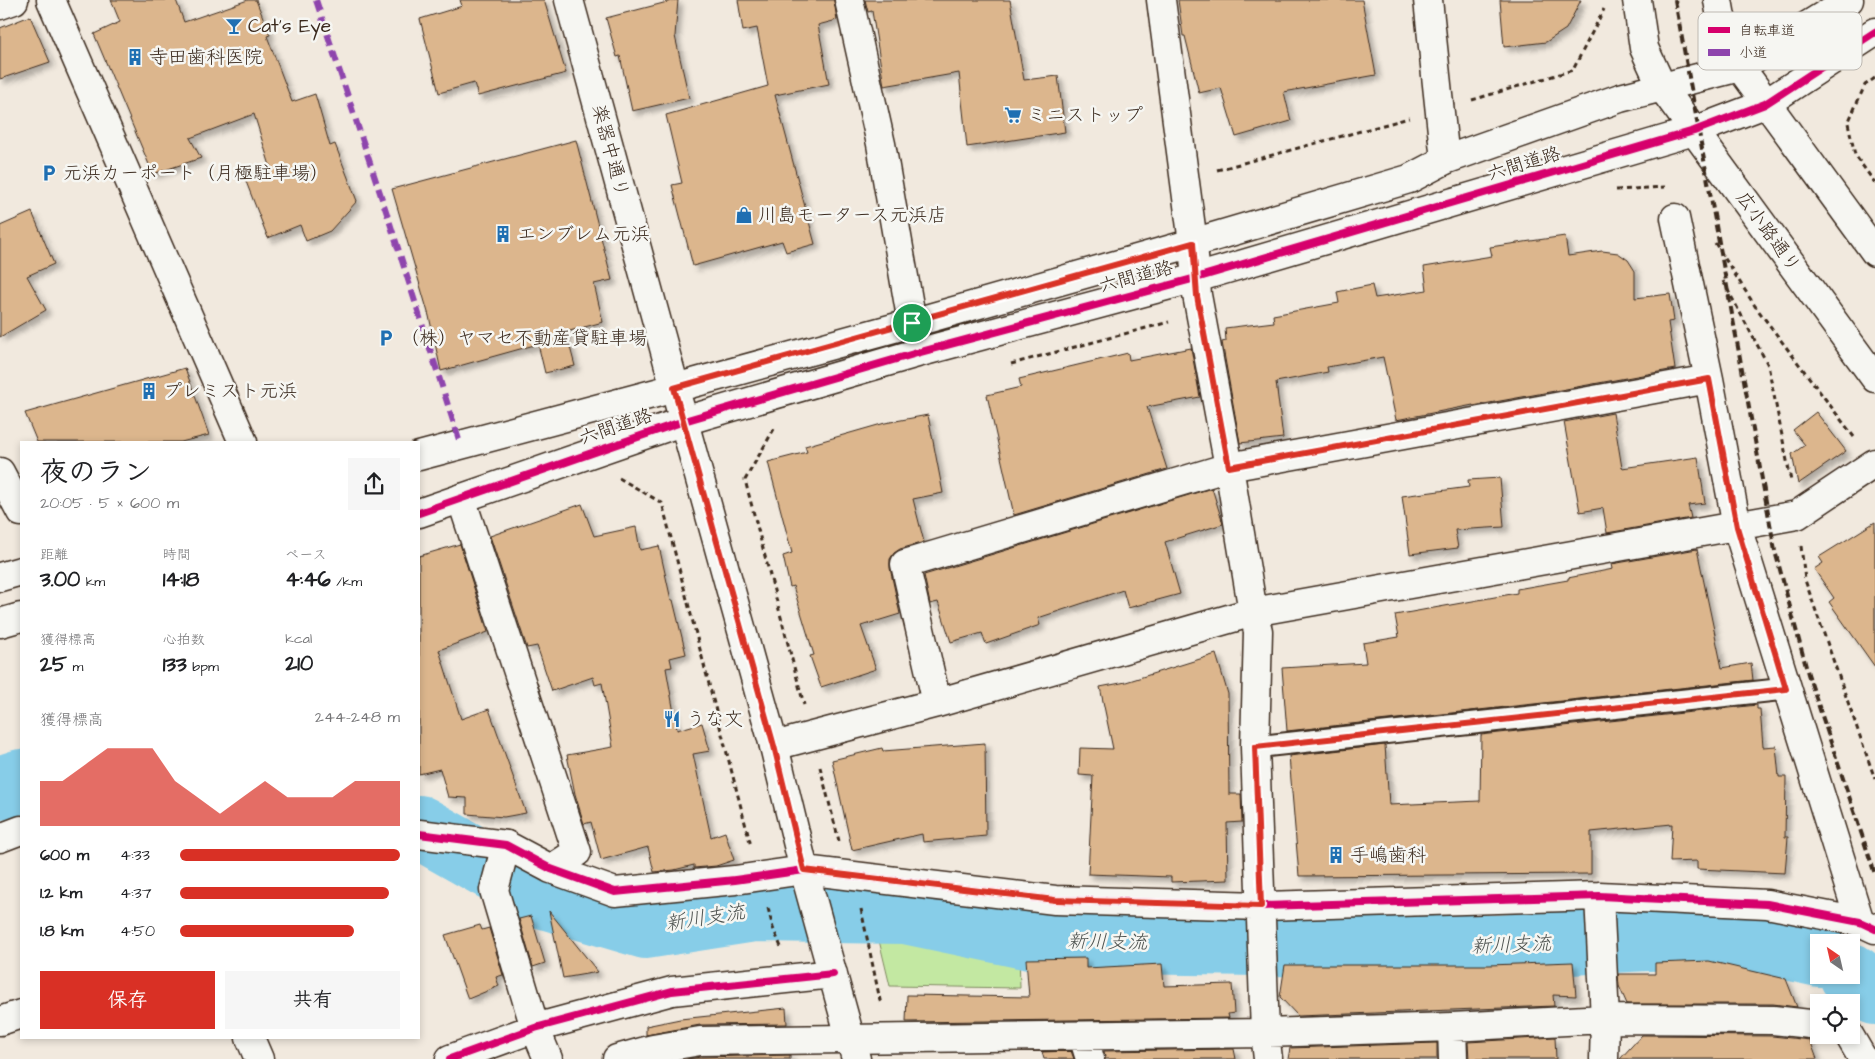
<!DOCTYPE html>
<html lang="ja">
<meta charset="utf-8">
<style>
:root{--surface:#fff;--page:#f6f6f6;--text:#202124;--muted:#757577;--accent:#d93025}
body{margin:0;font-family:"Architects Daughter","Klee One",sans-serif;background:var(--page);color:var(--text);height:100vh;display:flex;flex-direction:column;font-size:19px;white-space:nowrap}
*{box-sizing:border-box;margin:0}
p{font-size:16px;color:var(--muted)}
.icon{flex:none;width:28px;height:28px;fill:none;stroke:currentColor;stroke-width:2;stroke-linecap:round;stroke-linejoin:round}
.map{position:relative;flex:1;overflow:hidden}
.drawer{position:absolute;left:20px;top:441px;width:400px;height:598px;display:flex;flex-direction:column;background:var(--surface);border-radius:0px;box-shadow:0 2px 8px #0003}
.drawer>*{flex:none}
.needle{width:32px;rotate:326deg}
.buttons{position:absolute;left:1810px;top:934px;display:grid;gap:10px}
.buttons a{display:grid;place-items:center;width:50px;height:50px;border-radius:0px;background:var(--surface);box-shadow:0 2px 8px #0003;font-size:25px}
.pin{position:absolute;display:grid;place-items:center;width:42px;height:42px;color:#fff;margin:-21px;border:2px solid #fff;border-radius:50%;box-shadow:0 1px 5px #0007}
.round{display:grid;place-items:center;flex:none;width:52px;height:52px;border-radius:0px;background:var(--page)}
.overview{display:flex;align-items:center;justify-content:space-between;height:85px;padding:0 20px}
h1{font-size:28px;font-weight:800;line-height:38px}
.metrics{display:grid;grid-template-columns:repeat(3,1fr);gap:8px;height:85px;padding:5px 20px}
.metrics div{display:grid;align-content:center}
.metrics b{font-size:21px;font-weight:800}
.metrics small{font-size:14px;font-weight:400}
.metrics p{font-size:14px}
.chart{height:140px;padding:10px 20px}
.chart p{display:flex;justify-content:space-between}
.chart svg{width:100%;height:90px;margin-top:5px;fill:var(--accent);opacity:.7}
.action{display:flex;gap:10px;margin-top:auto;padding:10px 20px}
.action a{flex:1;height:58px;border-radius:0px;background:var(--accent);color:#fff;font-size:20px;font-weight:800;line-height:58px;text-align:center}
.action a+a{background:var(--page);color:var(--text)}
ul{padding:0 20px;list-style:none;font-size:16px}
li{display:grid;grid-template-columns:80px 60px 1fr;align-items:center;height:38px}
li i{height:12px;border-radius:6px;background:var(--accent)}
.map>svg:first-child{display:block}
</style>
<div class="map">
<svg width="1875" height="1059" viewBox="0 0 1875 1059">
<defs>
<filter id="shadow"><feDropShadow dx="4.5" dy="4.5" stdDeviation="2.5" flood-color="#0004"/></filter>
</defs>
<rect width="100%" height="100%" fill="#f1e9de"/>
<filter id="ink" filterUnits="userSpaceOnUse"><feTurbulence type="fractalNoise" baseFrequency=".02" numOctaves="2"/><feDisplacementMap in="SourceGraphic" scale="10" xChannelSelector="R" yChannelSelector="G"/><feConvolveMatrix kernelMatrix="1 2 1 2 8 2 1 2 1" color-interpolation-filters="sRGB"/></filter>
<g filter="url(#ink)">
<!-- green -->
<path fill="#c3e8a2" stroke="#7f8960" d="M 877,932 L 1019,950 L 1020,988 L 890,986 Z"/>
<g fill="none" stroke-linecap="round" stroke-linejoin="round">
<!-- river -->
<path stroke="#87cde8" stroke-width="64" d="M 0,788 L 21,781
M 419,827 L 541,896 L 646,927 L 755,910 L 905,912 L 1044,941 L 1493,947 L 1727,935 L 1819,955
M 1851,975 L 1875,993"/>
</g>
<!-- building -->
<path fill="#dcb68d" stroke="#3b2a1e" filter="url(#shadow)" d="M 111,0 L 176,0 L 184,22 L 248,0 L 256,0 L 270,35 L 267,36 L 292,102 L 315,94 L 330,146 L 335,144 L 357,201 L 330,231 L 306,241 L 300,225 L 268,238 L 245,179 L 271,169 L 254,114 L 190,138 L 201,158 L 153,174 L 94,34 L 120,22 Z
M 460,0 L 544,0 L 566,73 L 478,96 L 474,83 L 439,93 L 420,19 L 459,7 L 462,6 Z
M 675,0 L 678,0 L 675,36 L 689,98 L 632,111 L 620,56 L 617,57 L 606,18 Z
M 738,0 L 834,0 L 837,20 L 818,25 L 829,84 L 775,95 L 815,244 L 786,252 L 782,241 L 693,266 L 672,185 L 682,183 L 666,115 L 768,86 L 757,28 L 743,31 Z
M 865,0 L 1010,0 L 1024,80 L 1058,76 L 1065,132 L 967,147 L 959,73 L 884,86 L 872,11 L 868,12 Z
M 1178,0 L 1362,0 L 1376,75 L 1284,92 L 1291,121 L 1236,137 L 1221,88 L 1199,93 L 1185,36 L 1183,36 Z
M 1500,0 L 1581,0 L 1566,29 L 1546,42 L 1504,47 Z
M 30,16 L 50,62 L 0,79 L 0,28 Z
M 576,140 L 612,280 L 594,284 L 603,322 L 566,332 L 575,366 L 545,373 L 538,344 L 441,371 L 429,316 L 392,189 Z
M 32,212 L 54,264 L 27,276 L 46,310 L 0,337 L 0,226 Z
M 1565,236 L 1568,256 L 1602,251 L 1618,253 L 1628,260 L 1635,271 L 1635,298 L 1670,294 L 1674,321 L 1668,322 L 1675,369 L 1473,406 L 1473,405 L 1396,420 L 1383,357 L 1327,367 L 1328,372 L 1276,382 L 1283,438 L 1240,443 L 1222,342 L 1226,341 L 1225,328 L 1274,322 L 1273,315 L 1339,303 L 1337,292 L 1372,285 L 1375,298 L 1427,290 L 1424,267 L 1492,256 L 1490,247 Z
M 1191,348 L 1200,397 L 1147,407 L 1167,469 L 1014,515 L 987,395 L 1021,387 L 1019,379 L 1128,353 L 1129,360 Z
M 185,368 L 209,435 L 181,442 L 37,442 L 25,413 Z
M 1816,412 L 1846,451 L 1798,484 L 1792,454 L 1805,445 L 1793,430 Z
M 1613,413 L 1622,468 L 1698,457 L 1705,503 L 1688,505 L 1691,518 L 1607,533 L 1603,508 L 1580,512 L 1564,422 Z
M 928,415 L 943,493 L 913,499 L 924,542 L 900,549 L 894,553 L 890,559 L 890,568 L 900,614 L 861,626 L 876,669 L 821,687 L 810,656 L 814,655 L 793,586 L 790,587 L 783,556 L 792,553 L 768,462 L 807,452 L 805,446 L 885,423 Z
M 1500,478 L 1504,527 L 1455,530 L 1458,548 L 1410,554 L 1402,496 L 1469,487 L 1468,480 Z
M 1212,488 L 1223,524 L 1165,542 L 1180,594 L 1128,608 L 1123,590 L 1038,618 L 1040,625 L 986,644 L 982,633 L 951,642 L 938,602 L 930,604 L 924,575 Z
M 582,504 L 594,536 L 636,527 L 640,550 L 659,546 L 671,600 L 673,600 L 686,654 L 670,658 L 672,667 L 666,668 L 677,730 L 702,723 L 710,751 L 693,754 L 711,837 L 725,832 L 734,860 L 716,866 L 694,868 L 694,865 L 674,870 L 654,872 L 648,847 L 601,860 L 591,822 L 584,824 L 575,794 L 567,755 L 613,747 L 602,683 L 595,685 L 593,677 L 552,691 L 537,646 L 527,648 L 490,536 Z
M 1875,522 L 1875,667 L 1829,602 L 1834,598 L 1814,569 L 1823,563 L 1819,557 Z
M 460,544 L 488,632 L 439,650 L 461,719 L 489,709 L 526,813 L 504,817 L 467,814 L 467,798 L 448,797 L 440,769 L 419,774 L 419,556 Z
M 1697,549 L 1722,668 L 1751,663 L 1753,680 L 1287,731 L 1282,668 L 1366,663 L 1363,643 L 1399,637 L 1395,615 L 1517,593 L 1517,589 L 1568,580 L 1568,578 L 1613,569 L 1612,564 Z
M 1216,654 L 1228,694 L 1229,794 L 1241,794 L 1242,822 L 1227,823 L 1228,880 L 1171,882 L 1171,877 L 1088,874 L 1093,776 L 1079,775 L 1080,748 L 1113,749 L 1100,687 L 1126,682 Z
M 1757,705 L 1757,709 L 1760,709 L 1763,747 L 1776,746 L 1779,777 L 1786,777 L 1785,837 L 1788,837 L 1785,873 L 1697,869 L 1697,861 L 1670,862 L 1672,824 L 1591,832 L 1591,874 L 1299,876 L 1289,756 L 1385,745 L 1389,805 L 1480,801 L 1481,735 Z
M 985,743 L 986,836 L 923,842 L 922,834 L 852,850 L 832,760 L 882,748 L 883,751 Z
M 549,911 L 598,972 L 563,978 Z
M 531,916 L 545,963 L 533,967 L 519,919 Z
M 480,925 L 482,930 L 489,928 L 503,975 L 496,977 L 499,986 L 468,999 L 445,935 Z
M 1086,958 L 1086,968 L 1162,964 L 1164,986 L 1232,984 L 1234,1013 L 1228,1014 L 1229,1018 L 906,1022 L 907,995 L 1029,997 L 1026,959 Z
M 1709,961 L 1786,979 L 1797,1007 L 1773,1004 L 1627,1004 L 1619,986 L 1618,974 L 1655,974 L 1655,963 Z
M 1573,962 L 1576,996 L 1553,995 L 1554,1006 L 1298,1016 L 1280,997 L 1285,965 L 1489,965 Z
M 786,1008 L 787,1024 L 700,1025 L 646,1035 L 646,1026 L 680,1019 Z
M 1642,1035 L 1772,1036 L 1810,1040 L 1817,1059 L 1620,1059 Z
M 1555,1037 L 1556,1059 L 1469,1059 L 1468,1042 Z
M 1437,1043 L 1437,1059 L 1288,1059 L 1290,1048 Z
M 1234,1049 L 1236,1059 L 1105,1059 L 1104,1051 Z
M 1071,1051 L 1074,1059 L 1044,1059 L 1042,1052 Z
M 790,1055 L 790,1059 L 687,1059 L 701,1057 Z"/>
<g fill="none" stroke-linecap="round" stroke-linejoin="round">
<!-- lane casing -->
<g stroke="#3b2a1e" stroke-width="25">
<path id="lane" d="M 1255,747 L 1786,689"/>
</g>
<!-- street casing -->
<g stroke="#3b2a1e" stroke-width="31">
<path id="street" d="M 51,0 L 243,442
M 569,0 L 675,388
M 849,0 L 881,144 L 912,323
M 1161,0 L 1193,243 L 1197,295 L 1229,467 L 1253,612 L 1258,631 L 1255,747 L 1265,1033 L 1268,1059
M 1428,0 L 1445,160
M 0,5 L 14,0
M 1675,218 L 1709,379 L 1737,527 L 1860,922
M 461,498 L 577,852 L 551,869
M 937,703 L 905,564 L 1229,467 L 1709,379
M 774,746 L 937,703 L 1253,612 L 1797,515 L 1875,463
M 419,834 L 506,845 L 551,869 L 615,892 L 735,880 L 804,870 L 1055,900 L 1261,906 L 1599,896 L 1767,904 L 1860,922 L 1875,929
M 0,838 L 21,830
M 1599,896 L 1605,1019 L 1604,1059
M 0,1021 L 21,1014
M 1452,1027 L 1453,1059
M 535,1028 L 548,1059
M 1849,1035 L 1863,1059
M 1083,1036 L 1090,1059
M 617,1059 L 653,1049 L 700,1041 L 1265,1033 L 1452,1027 L 1605,1019 L 1773,1020 L 1819,1025"/>
</g>
<!-- secondary casing -->
<g stroke="#3b2a1e" stroke-width="31">
<path id="secondary" d="M 1637,0 L 1644,48 L 1662,87 L 1875,378
M 1718,0 L 1721,17 L 1740,67 L 1875,252
M 679,404 L 774,746 L 804,870 L 856,1059
M 419,456 L 675,388 L 912,323 L 1193,243 L 1409,179 L 1445,160 L 1620,98 L 1740,67 L 1849,0
M 0,472 L 21,512
M 419,513 L 684,421 L 917,353 L 1196,278 L 1694,131 L 1765,104 L 1875,32
M 0,577 L 21,571
M 0,623 L 21,617
M 506,845 L 494,890 L 535,1028
M 250,1038 L 259,1059
M 450,1059 L 535,1028 L 672,991 L 833,974"/>
</g>
<!-- path -->
<path stroke="#3b2a1e" stroke-width="3" stroke-dasharray="5 4" stroke-linecap="butt" d="M 1875,78 L 1865,85 L 1848,123 L 1855,155 L 1875,183
M 1472,100 L 1573,70 L 1604,9
M 1217,170 L 1409,118
M 1616,190 L 1665,187
M 1715,243 L 1755,306 L 1854,437
M 1723,281 L 1768,365 L 1791,481
M 1011,364 L 1169,322
M 774,429 L 745,480 L 804,705
M 619,478 L 662,503 L 751,846
M 1801,546 L 1805,580 L 1875,779
M 820,767 L 839,841
M 768,908 L 773,928 L 781,947
M 861,909 L 881,1005"/>
<!-- lane -->
<use href="#lane" stroke="#f6f6f2" stroke-width="21"/>
<!-- street -->
<use href="#street" stroke="#f6f6f2" stroke-width="28"/>
<!-- secondary -->
<use href="#secondary" stroke="#f6f6f2" stroke-width="28"/>
<!-- rail -->
<path stroke="#3b2a1e" stroke-width="4" stroke-dasharray="8 4" stroke-linecap="butt" d="M 1675,0 L 1775,551 L 1808,674 L 1875,874"/>
<!-- quiet -->
<path stroke="#8e44ad" stroke-width="6" stroke-dasharray="12 6" stroke-linecap="butt" d="M 316,0 L 389,220 L 460,443"/>
<!-- cycleway casing -->
<g stroke="#f6f6f2" stroke-width="11">
<path id="cycleway" d="M 419,513 L 684,421 L 917,353 L 1196,278 L 1694,131 L 1765,104 L 1875,32
M 419,834 L 506,845 L 551,869 L 615,892 L 735,880 L 804,870 L 1055,900 L 1261,906 L 1599,896 L 1767,904 L 1860,922 L 1875,929
M 450,1059 L 535,1028 L 672,991 L 833,974"/>
</g>
<!-- cycleway -->
<use href="#cycleway" stroke="#d6006c" stroke-width="8"/>
</g>
</g>
<g fill="none" stroke-linecap="round" stroke-linejoin="round" filter="url(#ink)">
<!-- route casing -->
<g stroke="#fff" stroke-width="10">
<path id="route" d="M 1193,243 L 1197,296 L 1229,467 L 1709,379 L 1737,527 L 1786,689 L 1255,747 L 1261,906 L 1055,900 L 804,870 L 774,746 L 674,388 Z"/>
</g>
<!-- route -->
<use href="#route" stroke="#d93025" stroke-width="6"/>
</g>
<!-- icons -->
<defs>
<g id="bar-bare" transform="scale(1.35)"><path d="M-6-5H6L.8 .8V4.5H3.5V6h-7V4.5H-.8V.8Z" fill="#1f6fb2" stroke="#f6f6f2" stroke-width="2.5" paint-order="stroke"/></g>
<g id="building-bare" transform="scale(1.35)"><path d="M-4-6H4V6H1V3H-1V6H-4ZM-2.5-4.3h1.7v1.8h-1.7ZM.8-4.3h1.7v1.8H.8ZM-2.5-1h1.7V.8h-1.7ZM.8-1h1.7V.8H.8Z" fill="#1f6fb2" stroke="#f6f6f2" stroke-width="2.5" paint-order="stroke"/></g>
<g id="supermarket-bare" transform="scale(1.35)"><path d="M-6-5.5h2.5l.6 2H6L4.5 2H-2.5L-4.4-4H-6ZM-1.5 3.2a1.3 1.3 0 1 0 .1 0ZM3 3.2a1.3 1.3 0 1 0 .1 0Z" fill="#1f6fb2" stroke="#f6f6f2" stroke-width="2.5" paint-order="stroke"/></g>
<g id="parking-bare" transform="scale(1.35)"><path d="M-3.5-5.5H1a3.5 3.5 0 0 1 0 7H-1V5.5H-3.5ZM-1-3.4V-.6H.8a1.4 1.4 0 0 0 0-2.8Z" fill="#1f6fb2" stroke="#f6f6f2" stroke-width="2.5" paint-order="stroke"/></g>
<g id="shop-bare" transform="scale(1.35)"><path d="M-5-2.5h2.3a2.7 3.5 0 0 1 5.4 0H5L5.5 6h-11ZM-1.5-2.5h3a1.5 2.3 0 0 0-3 0Z" fill="#1f6fb2" stroke="#f6f6f2" stroke-width="2.5" paint-order="stroke"/></g>
<g id="restaurant-bare" transform="scale(1.35)"><path d="M-5-6h1v4h1v-4h1v4h1v-4h1v5L-1.5 .5V6h-2V.5L-5-1ZM5-6V6H3V1.5H1.5Q1.5-4 5-6Z" fill="#1f6fb2" stroke="#f6f6f2" stroke-width="2.5" paint-order="stroke"/></g>
</defs>
<g fill-rule="evenodd">
<use href="#bar-bare" x="234" y="26"/>
<use href="#building-bare" x="135" y="57"/>
<use href="#supermarket-bare" x="1013" y="115"/>
<use href="#parking-bare" x="49" y="173"/>
<use href="#shop-bare" x="744" y="215"/>
<use href="#building-bare" x="503" y="234"/>
<use href="#parking-bare" x="386" y="338"/>
<use href="#building-bare" x="149" y="391"/>
<use href="#restaurant-bare" x="672" y="719"/>
<use href="#building-bare" x="1336" y="855"/>
</g>
<g text-anchor="middle" dominant-baseline="central" stroke-width="5" stroke-linejoin="round" paint-order="stroke">
<!-- poi labels -->
<g font-size="19" fill="#3b2a1e" stroke="#f6f6f2" text-anchor="start">
<text x="248" y="26">Cat's Eye</text>
<text x="149" y="57">寺田歯科医院</text>
<text x="1027" y="115">ミニストップ</text>
<text x="63" y="173">元浜カーポート（月極駐車場）</text>
<text x="758" y="215">川島モータース元浜店</text>
<text x="517" y="234">エンブレム元浜</text>
<text x="400" y="338">（株）ヤマセ不動産貸駐車場</text>
<text x="163" y="391">プレミスト元浜</text>
<text x="686" y="719">うな文</text>
<text x="1350" y="855">手嶋歯科</text>
</g>
<!-- street labels -->
<g font-size="19" fill="#3b2a1e" stroke="#f6f6f2">
<text transform="translate(610 151) rotate(75)">楽器中通り</text>
<text transform="translate(1524 164) rotate(-17)">六間道路</text>
<text transform="translate(1768 232) rotate(54)">広小路通り</text>
<text transform="translate(1136 277) rotate(-15)">六間道路</text>
<text transform="translate(616 427) rotate(-19)">六間道路</text>
</g>
<!-- water labels -->
<g font-size="20" font-style="italic" fill="#4e5350" stroke="#f6f6f2">
<text transform="translate(705 918) rotate(-9)">新川支流</text>
<text transform="translate(1107 942) rotate(1)">新川支流</text>
<text transform="translate(1511 945) rotate(-2)">新川支流</text>
</g>
</g>
<!-- legend -->
<rect x="1698" y="12" width="164" height="58" rx="8" fill="#f6f6f2" stroke="#beb9b2" stroke-width="1"/>
<rect x="1708" y="27" width="22" height="6" fill="#d6006c"/>
<rect x="1708" y="49" width="22" height="7" fill="#8e44ad"/>
<g font-size="14" fill="#3b2a1e">
<text x="1739" y="35">自転車道</text>
<text x="1739" y="57">小道</text>
</g>
</svg>
<div class="buttons">
<a><svg class="needle" viewBox="-14 -14 28 28"><path d="M0-13l5 13h-10z" fill="#e53935"/><path d="M0 13l5-13h-10z" fill="#757577"/></svg></a>
<a><svg class="icon" aria-label="locate" viewBox="0 0 24 24"><circle cx="12" cy="12" r="6"/><path d="M12 2v4M12 18v4M2 12h4M18 12h4"/></svg></a>
</div>
<div class="pin" style="left:912px;top:323px;background:#1e9e55"><svg class="icon" aria-label="arrive" viewBox="0 0 24 24"><path d="M6 21V4h12l-3 4 3 4H6"/></svg></div>
<section class="drawer">
<div class="overview"><div><h1>夜のラン</h1><p>20:05 · 5 × 600 m</p></div><a class="round"><svg class="icon" aria-label="share" viewBox="0 0 24 24"><path d="M12 15V3M7 8l5-5 5 5M5 13v7h14v-7"/></svg></a></div>
<div class="metrics">
<div><p>距離</p><b>3.00<small> km</small></b></div>
<div><p>時間</p><b>14:18</b></div>
<div><p>ペース</p><b>4:46<small> /km</small></b></div>
</div>
<div class="metrics">
<div><p>獲得標高</p><b>25<small> m</small></b></div>
<div><p>心拍数</p><b>133<small> bpm</small></b></div>
<div><p>kcal</p><b>210</b></div>
</div>
<div class="chart"><p><span>獲得標高</span>244–248 m</p>
<svg viewBox="0 0 160 44" preserveAspectRatio="none"><path d="M0 44V22L10 22L20 14L30 6L40 6L50 6L60 22L70 30L80 38L90 30L100 22L110 30L120 30L130 30L140 22L150 22L160 22V44z"/></svg>
</div>
<ul>
<li><b>600 m</b>4:33<i style="width:100%"></i></li>
<li><b>1.2 km</b>4:37<i style="width:95%"></i></li>
<li><b>1.8 km</b>4:50<i style="width:79%"></i></li>
</ul>
<div class="action"><a>保存</a><a>共有</a></div>
</section>
</div>
